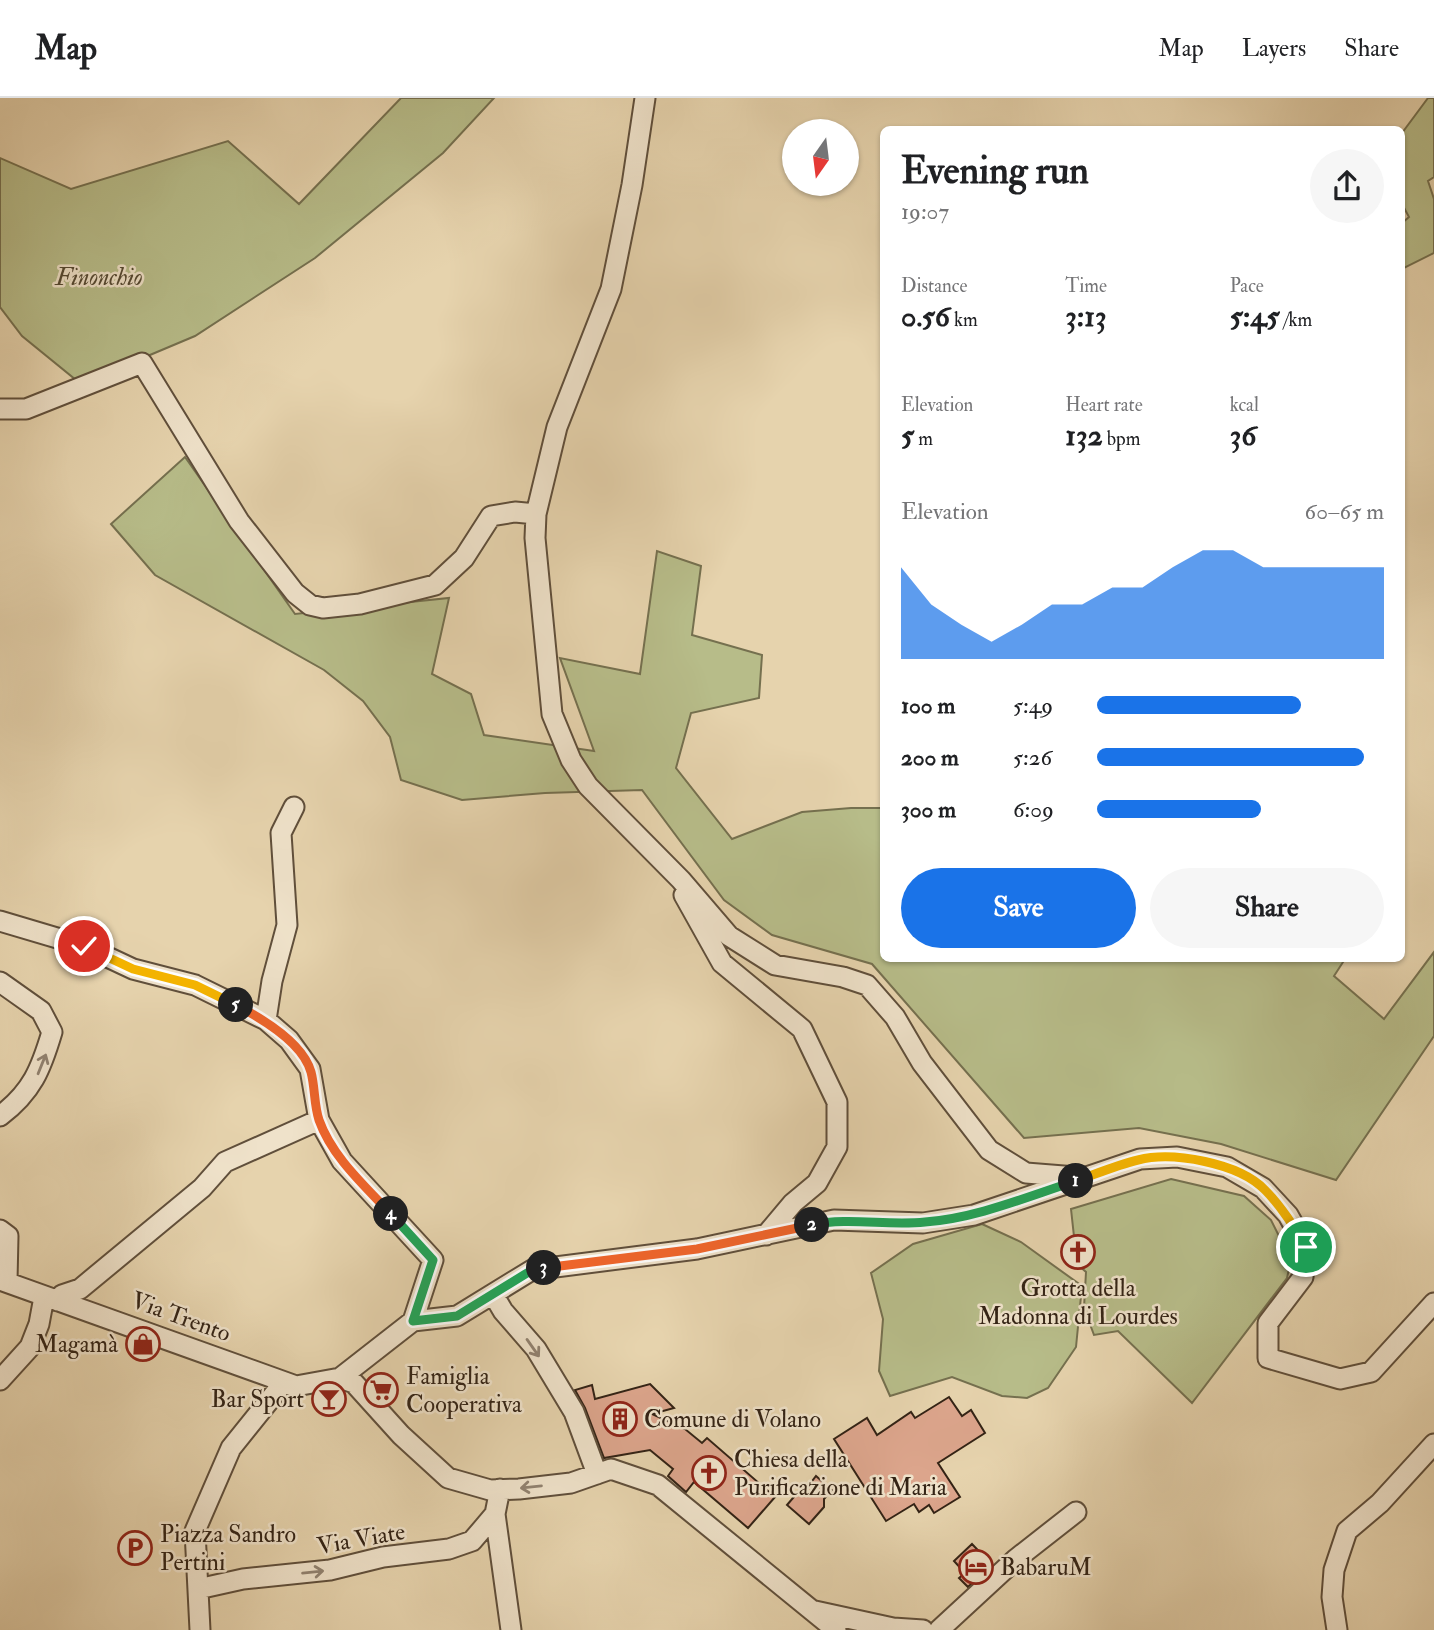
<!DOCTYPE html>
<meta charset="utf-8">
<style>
:root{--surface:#fff;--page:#f6f6f6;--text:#202124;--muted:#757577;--line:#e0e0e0;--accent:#1a73e8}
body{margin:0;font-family:"IM FELL Double Pica",serif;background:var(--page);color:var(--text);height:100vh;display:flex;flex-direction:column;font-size:26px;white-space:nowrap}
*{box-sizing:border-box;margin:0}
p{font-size:23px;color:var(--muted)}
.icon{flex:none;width:38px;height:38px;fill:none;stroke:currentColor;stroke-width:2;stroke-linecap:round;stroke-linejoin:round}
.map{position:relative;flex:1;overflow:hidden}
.panel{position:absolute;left:880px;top:28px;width:525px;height:836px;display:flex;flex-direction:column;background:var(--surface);border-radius:10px;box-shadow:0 2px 5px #0004}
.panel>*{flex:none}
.needle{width:46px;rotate:194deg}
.buttons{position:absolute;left:782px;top:21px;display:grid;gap:14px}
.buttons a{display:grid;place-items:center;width:77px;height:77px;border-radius:50%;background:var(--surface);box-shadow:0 2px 5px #0004;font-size:35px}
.pin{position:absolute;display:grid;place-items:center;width:60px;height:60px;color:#fff;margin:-30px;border:4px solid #fff;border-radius:50%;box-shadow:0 2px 7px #0007}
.km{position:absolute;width:35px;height:35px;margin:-18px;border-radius:50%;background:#222;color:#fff;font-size:19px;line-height:35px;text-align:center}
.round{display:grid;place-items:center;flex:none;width:74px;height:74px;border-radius:37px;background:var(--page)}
.headline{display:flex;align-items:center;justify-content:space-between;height:119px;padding:0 21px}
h1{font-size:38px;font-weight:700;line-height:52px}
.figures{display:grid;grid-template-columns:repeat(3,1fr);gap:10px;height:119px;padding:7px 21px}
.figures div{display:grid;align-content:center}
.figures b{font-size:30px;font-weight:700}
.figures small{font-size:19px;font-weight:400}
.figures p{font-size:19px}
.chart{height:196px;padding:14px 21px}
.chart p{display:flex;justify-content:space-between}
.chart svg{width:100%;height:126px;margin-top:7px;fill:var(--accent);opacity:.7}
.action{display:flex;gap:14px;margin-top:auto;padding:14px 21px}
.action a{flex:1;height:80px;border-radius:42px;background:var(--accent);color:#fff;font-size:28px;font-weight:700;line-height:80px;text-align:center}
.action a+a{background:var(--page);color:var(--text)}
ul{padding:0 21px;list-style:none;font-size:23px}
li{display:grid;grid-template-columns:112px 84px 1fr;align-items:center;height:52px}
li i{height:18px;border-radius:9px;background:var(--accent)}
header{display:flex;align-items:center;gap:42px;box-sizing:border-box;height:98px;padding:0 35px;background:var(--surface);border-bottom:2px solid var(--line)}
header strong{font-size:33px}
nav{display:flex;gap:38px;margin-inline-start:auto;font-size:24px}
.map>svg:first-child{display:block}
</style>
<header>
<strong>Map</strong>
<nav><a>Map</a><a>Layers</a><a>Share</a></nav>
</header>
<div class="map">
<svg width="1434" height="1532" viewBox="0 0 1434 1532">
<rect width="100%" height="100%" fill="#e6d3ad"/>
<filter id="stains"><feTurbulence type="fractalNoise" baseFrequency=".00286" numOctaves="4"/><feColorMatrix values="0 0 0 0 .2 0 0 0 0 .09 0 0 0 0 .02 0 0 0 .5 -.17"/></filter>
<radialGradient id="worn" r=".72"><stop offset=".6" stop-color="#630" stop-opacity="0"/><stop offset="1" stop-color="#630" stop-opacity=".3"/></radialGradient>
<!-- green -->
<path fill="#b7bc89" stroke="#75704f" stroke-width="2" d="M 401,0 L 494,0 L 443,55 L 315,160 L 195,238 L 81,286 L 22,238 L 0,209 L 0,60 L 71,91 L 228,43 L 299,106 Z
M 1428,0 L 1434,0 L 1434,79 L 1428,83 L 1434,101 L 1434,155 L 1402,171 L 1402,125 L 1409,119 L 1402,106 L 1402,35 Z
M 185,359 L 295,516 L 449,500 L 432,576 L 471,596 L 484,637 L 594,653 L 560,560 L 640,576 L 657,453 L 701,468 L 692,537 L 762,557 L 759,600 L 691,615 L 676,670 L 732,741 L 802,714 L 851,710 L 881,710 L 884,703 L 884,861 L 1345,861 L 1334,878 L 1384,921 L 1434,854 L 1434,938 L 1336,1082 L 1221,1046 L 1139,1030 L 1024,1040 L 872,866 L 772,837 L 724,802 L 642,692 L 545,695 L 462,702 L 401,682 L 390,639 L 363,603 L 324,572 L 155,477 L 111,426 Z
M 1171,1081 L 1244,1098 L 1271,1122 L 1291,1162 L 1287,1180 L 1192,1305 L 1118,1233 L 1094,1237 L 1084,1210 L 1086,1174 L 1077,1166 L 1071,1111 Z
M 982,1126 L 1021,1144 L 1082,1188 L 1076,1249 L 1048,1290 L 1027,1300 L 1002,1298 L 952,1279 L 890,1298 L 879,1273 L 883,1221 L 871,1175 L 913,1146 Z"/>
<!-- building -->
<path fill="#dca58c" stroke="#332315" stroke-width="2" d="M 650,1286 L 674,1310 L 652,1316 L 685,1331 L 702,1345 L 707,1340 L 775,1399 L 748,1430 L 694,1384 L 686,1394 L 668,1378 L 673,1371 L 650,1352 L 604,1360 L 585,1310 L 575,1292 L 592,1287 L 595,1301 Z
M 949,1299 L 962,1318 L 971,1312 L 985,1335 L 938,1365 L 960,1399 L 934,1415 L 929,1407 L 919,1414 L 914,1406 L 886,1423 L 834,1341 L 867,1320 L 877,1337 L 911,1314 L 915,1320 Z
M 816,1378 L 832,1392 L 824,1401 L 824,1409 L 809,1426 L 787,1407 L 804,1387 L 809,1387 Z
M 972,1446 L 992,1467 L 968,1489 L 959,1480 L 965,1475 L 954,1463 Z"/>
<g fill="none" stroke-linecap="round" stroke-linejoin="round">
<!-- minor casing -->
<g stroke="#604f3b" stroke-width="23">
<path id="minor" d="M 645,0 L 632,87 L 611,191 L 557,329 L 536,416 L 535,440 L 552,616 L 571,662 L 588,688 L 681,782 L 729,838 L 775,867 L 843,879 L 867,887 L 895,919 L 922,965 L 989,1052 L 1026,1075 L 1076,1079
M 0,311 L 26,311 L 142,265 L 239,423 L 295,495 L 310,507 L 323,510 L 360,506 L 435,487 L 464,460 L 491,418 L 515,414 L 536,416
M 684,797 L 722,865 L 802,931 L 837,1004 L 837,1049 L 817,1085 L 793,1105 L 766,1137
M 0,823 L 84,848 L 133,871 L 195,887 L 266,922 L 289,942 L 310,971 L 319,1022 L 342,1063 L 433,1162 L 413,1223
M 0,884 L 41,913 L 52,934 C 41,971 32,994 0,1018
M 266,922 L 272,883 L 287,827 L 281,735 L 294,709
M 0,1132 L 8,1138 L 7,1183
M 0,1182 L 296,1288 L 340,1280 L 413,1223 L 457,1218 L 532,1172 L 697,1151 L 834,1122 L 923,1125 L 974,1117 L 1140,1061 L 1177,1059 L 1227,1069 L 1263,1090 L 1288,1117 L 1306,1149 L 1303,1179 L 1268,1225 L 1268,1260 L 1340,1281 L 1371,1274 L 1434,1205
M 493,1196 L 503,1213 L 536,1251 L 574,1314 L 597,1376
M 58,1203 L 62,1197 L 80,1191 L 202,1090 L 225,1064 L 319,1022
M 340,1280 L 354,1285 L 401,1337 L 448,1380 L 490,1392 L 519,1391 L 571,1385 L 611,1371 L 658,1387 L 836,1532
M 0,1282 L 30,1249 L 39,1226 L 44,1199
M 495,1416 L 511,1532
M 198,1491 L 243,1481 L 330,1472 L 383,1459 L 449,1451 L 472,1443 L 484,1429 L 495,1416 L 500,1391
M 815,1513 L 893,1530 L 923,1532
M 200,1532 L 195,1433 L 231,1350 L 284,1284
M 939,1532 L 1016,1461 L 1076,1414
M 1337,1532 L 1332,1499 L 1334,1472 L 1347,1433 L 1380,1405 L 1434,1346"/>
</g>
<!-- minor -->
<use href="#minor" stroke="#efe2ca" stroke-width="19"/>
</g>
<!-- one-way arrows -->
<defs><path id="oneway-shaft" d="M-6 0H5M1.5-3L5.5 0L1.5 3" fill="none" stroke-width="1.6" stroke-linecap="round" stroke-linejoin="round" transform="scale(1.75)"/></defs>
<g stroke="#918270">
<use href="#oneway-shaft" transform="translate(42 966) rotate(-68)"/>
<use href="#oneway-shaft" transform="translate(533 1250) rotate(55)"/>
<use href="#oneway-shaft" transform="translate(531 1389) rotate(174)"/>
<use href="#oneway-shaft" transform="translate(313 1474) rotate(-6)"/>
</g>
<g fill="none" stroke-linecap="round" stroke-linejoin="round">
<!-- split-1 casing -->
<g stroke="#fff" stroke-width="14">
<path id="split-1" d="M 1076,1083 C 1096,1076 1117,1067 1138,1062 C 1173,1053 1239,1065 1265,1092 C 1282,1109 1294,1129 1306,1149"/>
</g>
<!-- split-2 casing -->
<g stroke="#fff" stroke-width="14">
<path id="split-2" d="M 812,1127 C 849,1119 887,1128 925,1124 C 977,1120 1026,1099 1076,1083"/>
</g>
<!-- split-3 casing -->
<g stroke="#fff" stroke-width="14">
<path id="split-3" d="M 544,1170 L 697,1151 L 812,1127"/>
</g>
<!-- split-4 casing -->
<g stroke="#fff" stroke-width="14">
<path id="split-4" d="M 391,1116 L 433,1162 L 413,1223 L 457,1218 L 532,1172 L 544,1170"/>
</g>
<!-- split-5 casing -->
<g stroke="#fff" stroke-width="14">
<path id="split-5" d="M 236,907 C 261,920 303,945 311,974 C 315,989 314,1007 319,1022 C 332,1059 365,1088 391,1116"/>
</g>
<!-- split-6 casing -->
<g stroke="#fff" stroke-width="14">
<path id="split-6" d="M 84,848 L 133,871 L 195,887 L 236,907"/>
</g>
<!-- split-1 -->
<use href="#split-1" stroke="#f5b400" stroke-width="9"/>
<!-- split-2 -->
<use href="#split-2" stroke="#22a559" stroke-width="9"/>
<!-- split-3 -->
<use href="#split-3" stroke="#f0652b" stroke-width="9"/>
<!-- split-4 -->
<use href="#split-4" stroke="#22a559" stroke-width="9"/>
<!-- split-5 -->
<use href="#split-5" stroke="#f0652b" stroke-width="9"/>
<!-- split-6 -->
<use href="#split-6" stroke="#f5b400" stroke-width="9"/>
</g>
<!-- icons -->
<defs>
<g id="church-ring" transform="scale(1.75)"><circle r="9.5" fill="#efe2ca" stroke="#8f2418" stroke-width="1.5"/><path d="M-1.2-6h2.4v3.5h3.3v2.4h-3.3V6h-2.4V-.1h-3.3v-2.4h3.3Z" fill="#8f2418"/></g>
<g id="shop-ring" transform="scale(1.75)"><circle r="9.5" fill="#efe2ca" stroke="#8f2418" stroke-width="1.5"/><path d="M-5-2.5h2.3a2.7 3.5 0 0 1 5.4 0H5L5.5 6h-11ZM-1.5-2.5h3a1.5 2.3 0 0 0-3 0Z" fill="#8f2418"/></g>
<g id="supermarket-ring" transform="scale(1.75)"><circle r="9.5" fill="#efe2ca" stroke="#8f2418" stroke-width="1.5"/><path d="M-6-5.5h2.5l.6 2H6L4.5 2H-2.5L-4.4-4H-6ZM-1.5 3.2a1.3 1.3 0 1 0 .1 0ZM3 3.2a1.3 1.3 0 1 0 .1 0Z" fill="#8f2418"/></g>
<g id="bar-ring" transform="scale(1.75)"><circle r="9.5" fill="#efe2ca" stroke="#8f2418" stroke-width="1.5"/><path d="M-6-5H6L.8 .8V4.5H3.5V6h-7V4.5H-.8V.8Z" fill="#8f2418"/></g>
<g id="building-ring" transform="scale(1.75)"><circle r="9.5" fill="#efe2ca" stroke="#8f2418" stroke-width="1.5"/><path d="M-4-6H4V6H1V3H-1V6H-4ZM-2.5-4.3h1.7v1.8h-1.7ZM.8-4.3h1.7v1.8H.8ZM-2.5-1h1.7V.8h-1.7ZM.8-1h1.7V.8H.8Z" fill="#8f2418"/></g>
<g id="parking-ring" transform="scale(1.75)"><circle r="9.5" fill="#efe2ca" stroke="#8f2418" stroke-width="1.5"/><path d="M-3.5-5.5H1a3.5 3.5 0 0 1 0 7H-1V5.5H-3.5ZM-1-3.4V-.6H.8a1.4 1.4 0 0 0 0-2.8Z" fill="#8f2418"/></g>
<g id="hotel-ring" transform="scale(1.75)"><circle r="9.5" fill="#efe2ca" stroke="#8f2418" stroke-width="1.5"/><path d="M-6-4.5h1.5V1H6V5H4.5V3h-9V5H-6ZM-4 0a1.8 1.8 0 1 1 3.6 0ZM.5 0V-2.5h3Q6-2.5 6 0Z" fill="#8f2418"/></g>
</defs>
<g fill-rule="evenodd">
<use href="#church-ring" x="1078" y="1154"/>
<use href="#shop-ring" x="143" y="1246"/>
<use href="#supermarket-ring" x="381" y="1292"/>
<use href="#bar-ring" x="329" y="1301"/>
<use href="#building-ring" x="620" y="1321"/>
<use href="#church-ring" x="709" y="1375"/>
<use href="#parking-ring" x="135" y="1450"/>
<use href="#hotel-ring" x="976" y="1469"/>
</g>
<g text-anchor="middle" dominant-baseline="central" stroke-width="5" stroke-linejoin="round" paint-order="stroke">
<!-- park labels -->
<g font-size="24" font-style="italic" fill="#544932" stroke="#efe2ca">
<text x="99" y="179">Finonchio</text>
</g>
<!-- poi labels -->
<g font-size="24" fill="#332315" stroke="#efe2ca" text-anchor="start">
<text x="1078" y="1190" text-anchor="middle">Grotta della<tspan x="1078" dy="28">Madonna di Lourdes</tspan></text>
<text x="118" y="1246" text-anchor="end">Magamà</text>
<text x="406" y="1278">Famiglia<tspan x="406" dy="28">Cooperativa</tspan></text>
<text x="304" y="1301" text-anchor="end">Bar Sport</text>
<text x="644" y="1321">Comune di Volano</text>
<text x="734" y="1361">Chiesa della<tspan x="734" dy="28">Purificazione di Maria</tspan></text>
<text x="160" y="1436">Piazza Sandro<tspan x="160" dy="28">Pertini</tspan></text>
<text x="1000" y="1469">BabaruM</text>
</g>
<!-- street labels -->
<g font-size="24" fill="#332315" stroke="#efe2ca">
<text transform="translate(181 1219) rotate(20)">Via Trento</text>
<text transform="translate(361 1441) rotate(-10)">Via Viate</text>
</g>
</g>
<rect width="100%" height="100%" filter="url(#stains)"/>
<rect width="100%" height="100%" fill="url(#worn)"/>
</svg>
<div class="buttons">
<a><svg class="needle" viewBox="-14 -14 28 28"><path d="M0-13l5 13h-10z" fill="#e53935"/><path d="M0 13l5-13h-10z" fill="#757577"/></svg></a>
</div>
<div class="pin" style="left:1306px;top:1149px;background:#1e9e55"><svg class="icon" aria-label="arrive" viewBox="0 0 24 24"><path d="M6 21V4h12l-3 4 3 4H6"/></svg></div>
<div class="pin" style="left:84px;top:848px;background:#d93025"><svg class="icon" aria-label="check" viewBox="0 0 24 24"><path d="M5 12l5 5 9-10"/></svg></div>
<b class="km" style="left:1076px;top:1083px">1</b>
<b class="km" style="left:812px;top:1127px">2</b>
<b class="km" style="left:544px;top:1170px">3</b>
<b class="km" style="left:391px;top:1116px">4</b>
<b class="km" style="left:236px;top:907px">5</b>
<section class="panel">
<div class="headline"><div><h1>Evening run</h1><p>19:07</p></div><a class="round"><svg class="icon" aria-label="share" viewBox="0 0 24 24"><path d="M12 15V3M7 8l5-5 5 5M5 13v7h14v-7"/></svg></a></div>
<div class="figures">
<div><p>Distance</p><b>0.56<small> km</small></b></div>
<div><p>Time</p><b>3:13</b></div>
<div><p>Pace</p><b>5:45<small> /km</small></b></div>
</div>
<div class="figures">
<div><p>Elevation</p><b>5<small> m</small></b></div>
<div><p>Heart rate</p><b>132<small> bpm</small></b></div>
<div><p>kcal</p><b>36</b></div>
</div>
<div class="chart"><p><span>Elevation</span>60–65 m</p>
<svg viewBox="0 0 160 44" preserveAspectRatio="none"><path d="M0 44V12L10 25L20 32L30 38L40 32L50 25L60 25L70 19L80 19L90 12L100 6L110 6L120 12L130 12L140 12L150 12L160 12V44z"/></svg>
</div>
<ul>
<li><b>100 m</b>5:49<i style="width:71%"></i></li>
<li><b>200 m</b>5:26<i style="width:93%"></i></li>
<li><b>300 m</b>6:09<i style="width:57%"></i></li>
</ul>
<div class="action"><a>Save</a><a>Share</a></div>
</section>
</div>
